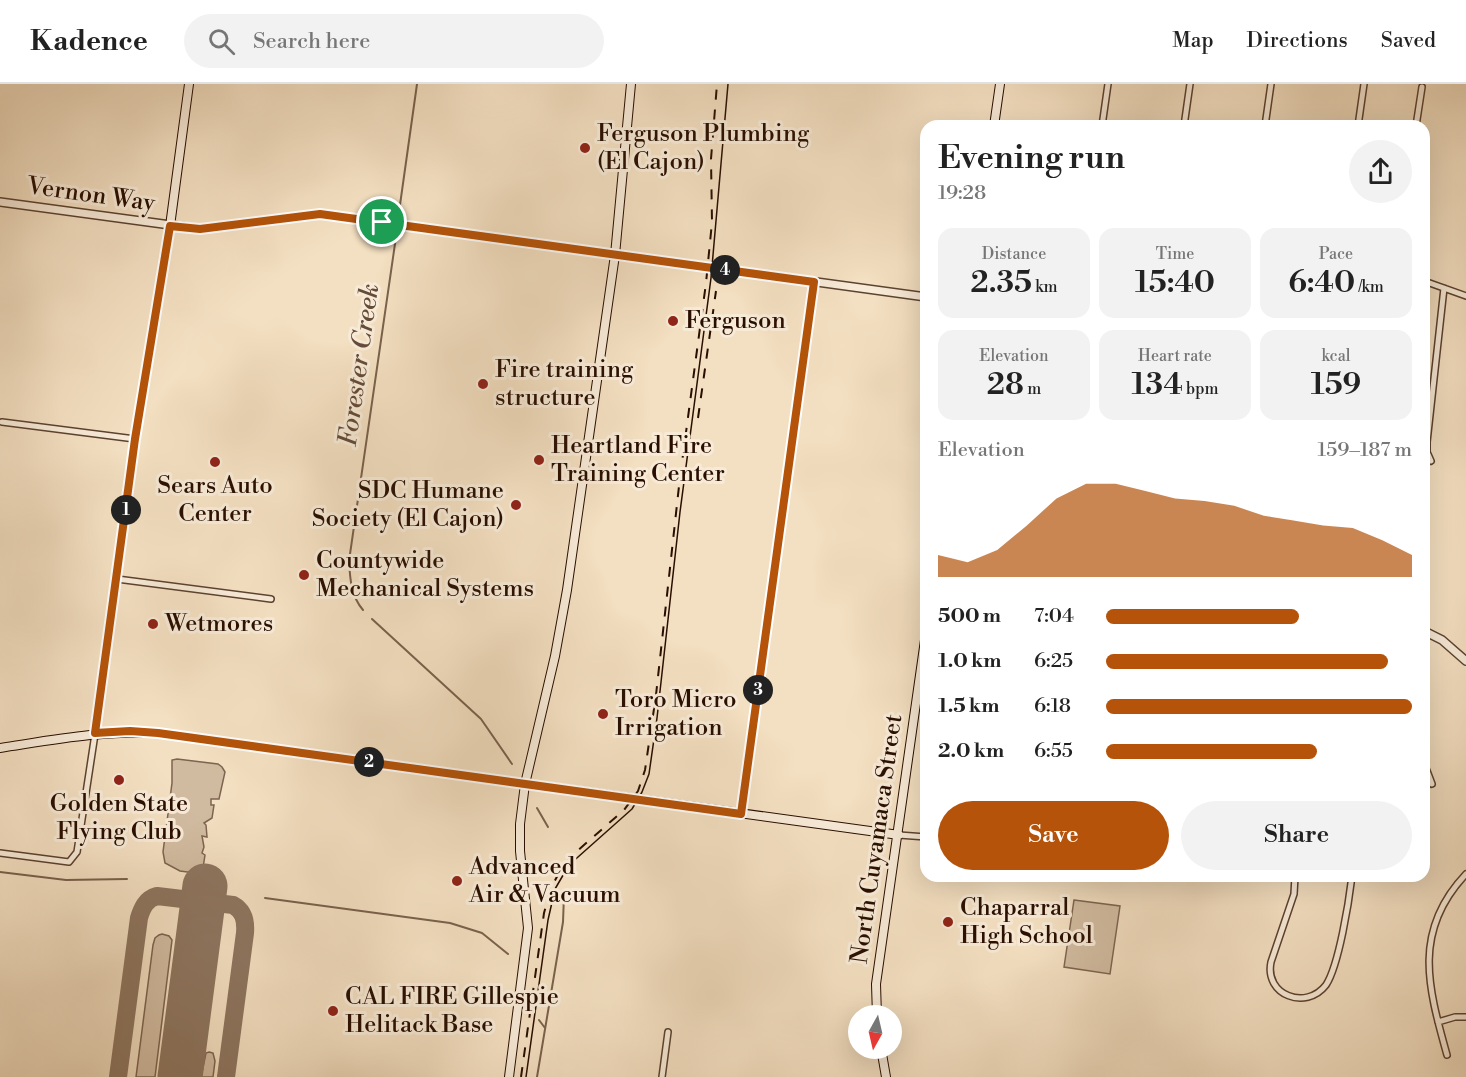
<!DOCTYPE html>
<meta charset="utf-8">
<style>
:root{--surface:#fff;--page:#f2f2f2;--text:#222;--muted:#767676;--line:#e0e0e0;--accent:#b45309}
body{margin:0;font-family:"Libre Bodoni",serif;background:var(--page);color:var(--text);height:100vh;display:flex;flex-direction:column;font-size:22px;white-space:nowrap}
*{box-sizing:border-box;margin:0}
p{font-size:20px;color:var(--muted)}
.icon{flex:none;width:33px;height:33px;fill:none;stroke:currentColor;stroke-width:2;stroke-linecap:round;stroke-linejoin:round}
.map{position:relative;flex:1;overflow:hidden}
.side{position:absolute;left:920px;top:36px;width:510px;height:762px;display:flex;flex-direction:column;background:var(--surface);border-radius:18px;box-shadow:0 6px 24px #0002}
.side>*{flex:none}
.needle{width:39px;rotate:188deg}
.fabs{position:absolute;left:848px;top:921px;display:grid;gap:12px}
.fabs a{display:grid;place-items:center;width:54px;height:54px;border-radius:50%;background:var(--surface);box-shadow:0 6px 24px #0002;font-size:30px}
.pin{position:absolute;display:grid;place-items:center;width:51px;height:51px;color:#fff;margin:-26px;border:3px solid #fff;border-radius:50%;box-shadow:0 2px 6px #0007}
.km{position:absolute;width:30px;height:30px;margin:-15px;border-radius:50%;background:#222;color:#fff;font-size:16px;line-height:30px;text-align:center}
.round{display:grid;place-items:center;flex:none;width:63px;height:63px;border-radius:32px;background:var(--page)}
.head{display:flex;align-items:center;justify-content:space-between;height:102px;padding:0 18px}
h1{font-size:33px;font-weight:600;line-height:45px}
.stats{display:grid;grid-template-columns:repeat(3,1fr);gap:9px;height:102px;padding:6px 18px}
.stats div{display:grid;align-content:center;border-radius:15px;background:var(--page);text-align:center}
.stats b{font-size:30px;font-weight:600}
.stats small{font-size:16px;font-weight:400}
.stats p{font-size:16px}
.chart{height:168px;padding:12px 18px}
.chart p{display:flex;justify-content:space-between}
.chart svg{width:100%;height:108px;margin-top:6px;fill:var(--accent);opacity:.7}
.button{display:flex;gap:12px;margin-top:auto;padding:12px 18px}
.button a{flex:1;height:69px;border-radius:36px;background:var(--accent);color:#fff;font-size:24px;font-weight:600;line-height:69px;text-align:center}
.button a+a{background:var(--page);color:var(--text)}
ul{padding:0 18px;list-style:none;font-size:20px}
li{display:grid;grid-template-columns:96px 72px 1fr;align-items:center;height:45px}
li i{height:15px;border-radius:8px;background:var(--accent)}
header{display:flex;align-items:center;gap:36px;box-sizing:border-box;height:84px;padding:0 30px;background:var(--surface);border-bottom:2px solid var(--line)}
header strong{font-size:28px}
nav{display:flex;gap:33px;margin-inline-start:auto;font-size:21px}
.search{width:420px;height:54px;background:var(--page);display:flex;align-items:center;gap:15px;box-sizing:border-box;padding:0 21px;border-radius:33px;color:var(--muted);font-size:22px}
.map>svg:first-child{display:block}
</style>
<header>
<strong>Kadence</strong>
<div class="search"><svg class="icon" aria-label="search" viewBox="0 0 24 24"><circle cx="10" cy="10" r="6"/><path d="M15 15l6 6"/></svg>Search here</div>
<nav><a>Map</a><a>Directions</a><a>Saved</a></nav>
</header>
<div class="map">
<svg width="1466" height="993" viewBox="0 0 1466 993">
<rect width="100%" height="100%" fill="#f3dfc1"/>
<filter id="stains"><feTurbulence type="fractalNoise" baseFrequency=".00333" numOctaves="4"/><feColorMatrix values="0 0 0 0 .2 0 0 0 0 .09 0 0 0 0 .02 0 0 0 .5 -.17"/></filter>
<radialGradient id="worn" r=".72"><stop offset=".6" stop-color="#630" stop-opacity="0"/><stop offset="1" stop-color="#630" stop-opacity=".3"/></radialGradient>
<!-- green -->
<path fill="#d1bba0" stroke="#7d6450" stroke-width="1.5" d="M 177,675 L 218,680 L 222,683 L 225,688 L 219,715 L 211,715 L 211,721 L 214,721 L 212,734 L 204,739 L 206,741 L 207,753 L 202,752 L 204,763 L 202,769 L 205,771 L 202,790 L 180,787 L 165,779 L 163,768 L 172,699 L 172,676 Z
M 1074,816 L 1120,822 L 1110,890 L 1064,883 Z
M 162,850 L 169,852 L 172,856 L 155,993 L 136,993 L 153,861 L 155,854 L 159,851 Z
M 209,968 L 213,969 L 215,977 L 213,993 L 201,993 L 206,969 Z"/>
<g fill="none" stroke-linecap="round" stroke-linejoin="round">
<!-- stream -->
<path stroke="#79614c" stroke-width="2" d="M 398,135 L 417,0
M 363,526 C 351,512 350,495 349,477 L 397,146
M 372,535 L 481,635 L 512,680
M 537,724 L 548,743
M 0,788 L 66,796 L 127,795
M 265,814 L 450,839 L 482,849 L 508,870
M 539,936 L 545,944
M 537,993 L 563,838 L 564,811"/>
<!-- taxiway -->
<path stroke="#8e7660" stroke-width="18" d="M 118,993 L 139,834 C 142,824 146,815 157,812 L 233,821 C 244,827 246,837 245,849 L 226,993"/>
<!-- runway -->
<path stroke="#8e7660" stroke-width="45" d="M 180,993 L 205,802"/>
<!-- minor casing -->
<g stroke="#5c4230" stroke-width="8">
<path id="minor" d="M 1102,42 L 1108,0
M 1184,42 L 1190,0
M 1265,42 L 1271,0
M 1358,42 L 1364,0
M 1416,42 L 1422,3
M 1424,197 L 1466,212
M 2,338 L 135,355
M 1431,377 L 1427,368 L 1427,358 L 1444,204
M 117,495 L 271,515
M 1424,679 L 1432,700
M 741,730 L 814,198
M 899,751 L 926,753
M 0,769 L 69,778 L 77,768 L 95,650
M 1295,792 L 1294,810 L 1271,878 C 1264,911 1306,927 1326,901 C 1339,881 1349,817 1352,792
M 1438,938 L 1455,933 L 1466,933
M 1447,971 C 1428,903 1412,847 1466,790
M 662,993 L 668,948"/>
</g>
<!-- tertiary casing -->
<g stroke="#5c4230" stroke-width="10">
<path id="tertiary" d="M 0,118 L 200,145 L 320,130 L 926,213
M 1424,547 L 1442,556 L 1466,577"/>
</g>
<!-- secondary casing -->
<g stroke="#290e00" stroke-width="10">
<path id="secondary" d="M 994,42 L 1000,0
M 95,649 L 135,355 L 170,142 L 189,0
M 0,664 C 53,656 104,646 158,649 L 899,751
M 877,932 L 876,900 L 926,549
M 881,964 L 886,993
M 509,993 L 528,844 L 520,767 L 520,740 L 525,700 L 555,572 L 567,506 L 615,171 L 631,0"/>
</g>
<!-- minor -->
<use href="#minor" stroke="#f7ead7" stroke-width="5"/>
<!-- tertiary -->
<use href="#tertiary" stroke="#f7ead7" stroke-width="7"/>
<!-- secondary -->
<use href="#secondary" stroke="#f7ead7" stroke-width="8"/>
<!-- tram -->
<path stroke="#290e00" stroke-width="1.5" d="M 526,993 L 548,836 L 555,805 L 569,781 L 632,725 L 642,708 L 649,690 L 657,634 L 680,428 L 711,194 L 728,0"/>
<!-- rail -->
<path stroke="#290e00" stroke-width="2" stroke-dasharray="10 10" stroke-linecap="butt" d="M 698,334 L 716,207
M 521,993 L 544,829 L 551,804 L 561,785 L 576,768 L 624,726 L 638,707 L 645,686 L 656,611 L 680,393 L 706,199 L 712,138 L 711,75 L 717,0"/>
</g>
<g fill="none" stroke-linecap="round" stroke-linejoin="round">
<!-- route casing -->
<g stroke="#fff" stroke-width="12">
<path id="route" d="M 320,130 L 814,198 L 741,730 L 158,649 L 130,647 L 95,649 L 135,355 L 170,142 L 200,145 Z"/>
</g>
<!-- route -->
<use href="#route" stroke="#b45309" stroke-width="8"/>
</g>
<!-- markers -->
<g fill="#8f2418" stroke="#f7ead7" stroke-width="2">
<circle cx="585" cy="64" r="6"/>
<circle cx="673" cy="237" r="6"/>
<circle cx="483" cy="300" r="6"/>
<circle cx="539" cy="376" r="6"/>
<circle cx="215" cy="378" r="6"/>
<circle cx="516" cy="421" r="6"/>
<circle cx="304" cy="491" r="6"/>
<circle cx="153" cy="540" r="6"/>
<circle cx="603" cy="630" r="6"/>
<circle cx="119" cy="696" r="6"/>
<circle cx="457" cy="797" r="6"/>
<circle cx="948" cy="838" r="6"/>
<circle cx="333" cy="927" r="6"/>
</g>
<g text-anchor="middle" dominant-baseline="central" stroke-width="6" stroke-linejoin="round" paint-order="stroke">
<!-- poi labels -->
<g font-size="24" fill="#290e00" stroke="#f7ead7" text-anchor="start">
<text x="597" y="50">Ferguson Plumbing<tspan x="597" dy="28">(El Cajon)</tspan></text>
<text x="685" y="237">Ferguson</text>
<text x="495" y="286">Fire training<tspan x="495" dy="28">structure</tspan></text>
<text x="551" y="362">Heartland Fire<tspan x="551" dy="28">Training Center</tspan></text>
<text x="215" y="402" text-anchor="middle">Sears Auto<tspan x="215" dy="28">Center</tspan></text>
<text x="504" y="407" text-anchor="end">SDC Humane<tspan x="504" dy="28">Society (El Cajon)</tspan></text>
<text x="316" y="477">Countywide<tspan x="316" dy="28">Mechanical Systems</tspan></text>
<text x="165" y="540">Wetmores</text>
<text x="615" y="616">Toro Micro<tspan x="615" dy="28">Irrigation</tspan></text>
<text x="119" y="720" text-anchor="middle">Golden State<tspan x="119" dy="28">Flying Club</tspan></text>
<text x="469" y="783">Advanced<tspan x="469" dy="28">Air &amp; Vacuum</tspan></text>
<text x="960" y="824">Chaparral<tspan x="960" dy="28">High School</tspan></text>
<text x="345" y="913">CAL FIRE Gillespie<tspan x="345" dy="28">Helitack Base</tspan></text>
</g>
<!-- street labels -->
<g font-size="24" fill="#290e00" stroke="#f7ead7">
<text transform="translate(91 111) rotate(8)">Vernon Way</text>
<text transform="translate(877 755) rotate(-82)">North Cuyamaca Street</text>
</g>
<!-- water labels -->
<g font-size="26" font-style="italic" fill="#654c39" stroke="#f7ead7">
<text transform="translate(359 281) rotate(-82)">Forester Creek</text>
</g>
</g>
<rect width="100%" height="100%" filter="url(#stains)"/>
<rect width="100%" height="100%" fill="url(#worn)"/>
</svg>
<div class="fabs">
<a><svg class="needle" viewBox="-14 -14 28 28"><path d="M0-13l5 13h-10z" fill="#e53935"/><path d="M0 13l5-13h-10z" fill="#767676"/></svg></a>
</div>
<div class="pin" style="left:382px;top:138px;background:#1e9e55"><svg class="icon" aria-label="arrive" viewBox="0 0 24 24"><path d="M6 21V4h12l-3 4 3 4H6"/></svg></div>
<b class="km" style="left:126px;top:426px">1</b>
<b class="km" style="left:369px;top:678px">2</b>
<b class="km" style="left:758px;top:606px">3</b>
<b class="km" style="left:725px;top:186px">4</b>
<section class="side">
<div class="head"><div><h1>Evening run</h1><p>19:28</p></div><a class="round"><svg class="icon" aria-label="share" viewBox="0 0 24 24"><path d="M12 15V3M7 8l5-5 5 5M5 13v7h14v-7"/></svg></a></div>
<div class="stats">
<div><p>Distance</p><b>2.35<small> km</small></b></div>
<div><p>Time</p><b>15:40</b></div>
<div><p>Pace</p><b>6:40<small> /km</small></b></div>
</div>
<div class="stats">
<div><p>Elevation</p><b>28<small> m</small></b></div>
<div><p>Heart rate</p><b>134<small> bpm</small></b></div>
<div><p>kcal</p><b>159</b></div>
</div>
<div class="chart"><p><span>Elevation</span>159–187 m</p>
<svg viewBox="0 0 160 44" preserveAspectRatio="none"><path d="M0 44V35L10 38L20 33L30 23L40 12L50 6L60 6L70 9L80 12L90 13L100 15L110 19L120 21L130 23L140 24L150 29L160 35V44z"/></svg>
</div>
<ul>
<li><b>500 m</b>7:04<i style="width:63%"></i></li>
<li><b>1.0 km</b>6:25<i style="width:92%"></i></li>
<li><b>1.5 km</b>6:18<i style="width:100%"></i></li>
<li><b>2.0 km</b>6:55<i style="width:69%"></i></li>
</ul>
<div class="button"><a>Save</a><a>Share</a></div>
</section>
</div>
